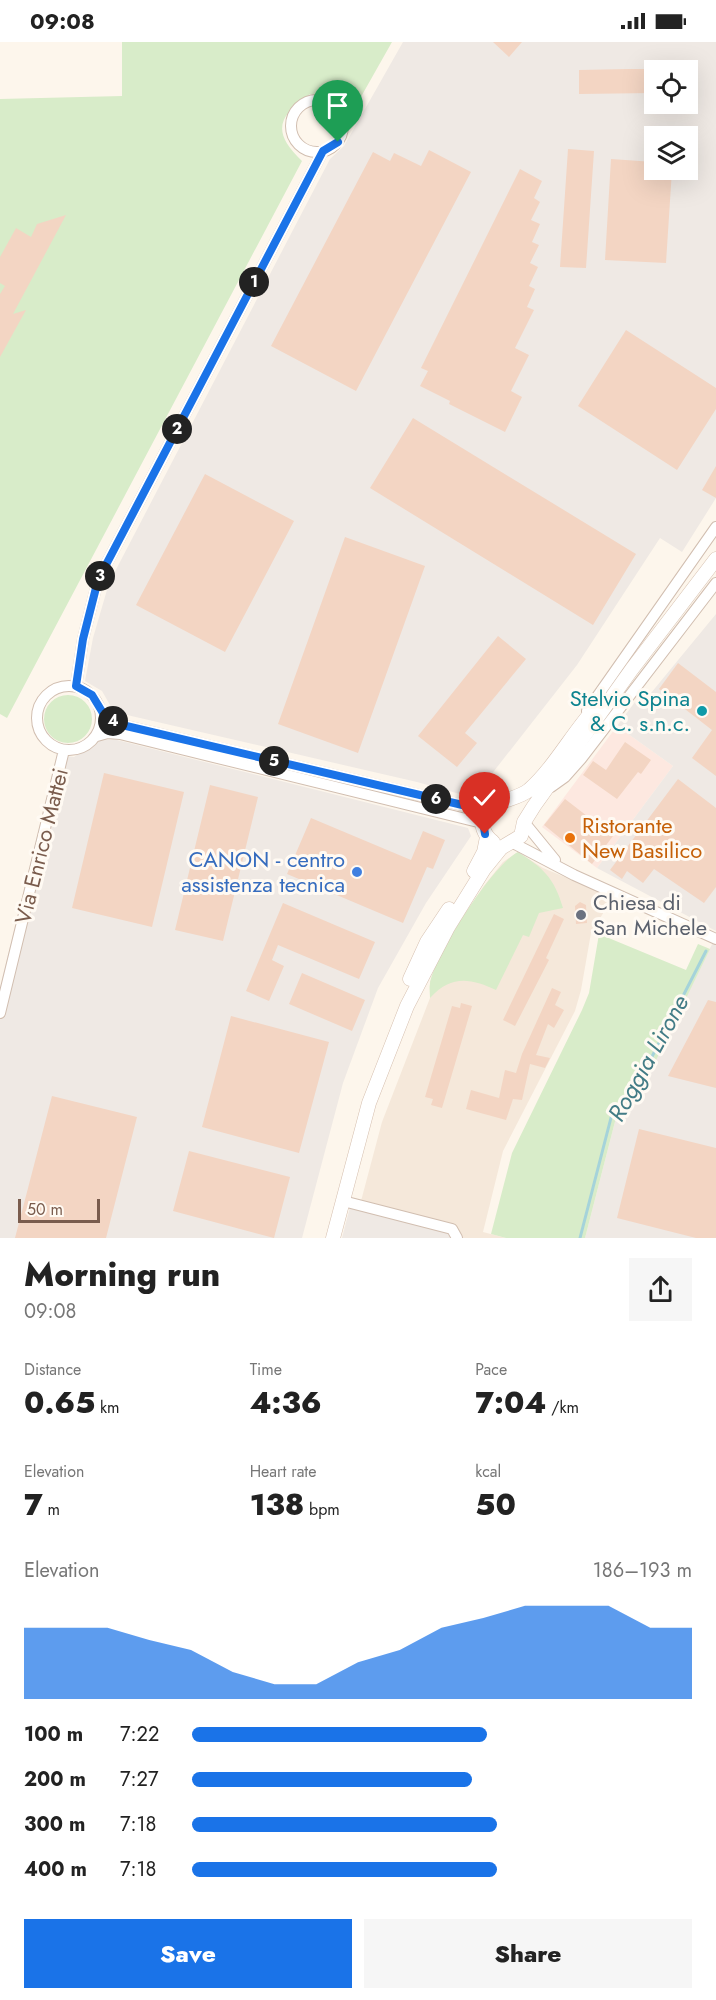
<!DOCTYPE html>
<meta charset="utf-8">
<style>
:root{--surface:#fff;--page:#f6f6f6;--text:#222;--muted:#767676;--accent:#1a73e8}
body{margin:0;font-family:Jost,sans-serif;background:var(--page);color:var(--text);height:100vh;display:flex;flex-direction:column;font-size:22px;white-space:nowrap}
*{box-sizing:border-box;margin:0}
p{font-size:20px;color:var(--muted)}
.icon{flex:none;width:33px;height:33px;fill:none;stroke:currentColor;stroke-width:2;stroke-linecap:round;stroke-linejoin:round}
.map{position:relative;height:1196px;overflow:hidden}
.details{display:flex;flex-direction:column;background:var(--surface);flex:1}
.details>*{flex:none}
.fabs{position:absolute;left:644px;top:18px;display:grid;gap:12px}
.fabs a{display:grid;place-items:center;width:54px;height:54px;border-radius:0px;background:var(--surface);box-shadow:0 6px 24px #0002;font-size:30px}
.scale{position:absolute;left:18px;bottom:15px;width:82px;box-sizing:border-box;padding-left:6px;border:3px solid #7a5c4d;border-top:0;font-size:16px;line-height:21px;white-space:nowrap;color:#7a5c4d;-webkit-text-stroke:4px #fffaf3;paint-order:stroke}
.pin{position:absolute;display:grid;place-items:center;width:51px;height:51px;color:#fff;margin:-62px -26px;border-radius:50% 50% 50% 0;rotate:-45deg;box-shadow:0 0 6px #0007}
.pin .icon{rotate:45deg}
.km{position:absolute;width:30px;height:30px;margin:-15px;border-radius:50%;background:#222;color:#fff;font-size:16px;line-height:30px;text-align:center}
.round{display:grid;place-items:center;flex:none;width:63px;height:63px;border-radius:0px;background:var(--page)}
.summary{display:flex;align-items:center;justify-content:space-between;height:102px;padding:0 24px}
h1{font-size:33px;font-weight:800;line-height:45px}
.metrics{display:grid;grid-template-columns:repeat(3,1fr);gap:9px;height:102px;padding:6px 24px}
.metrics div{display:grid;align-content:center}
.metrics b{font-size:30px;font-weight:800}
.metrics small{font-size:16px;font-weight:400}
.metrics p{font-size:16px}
.chart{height:168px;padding:12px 24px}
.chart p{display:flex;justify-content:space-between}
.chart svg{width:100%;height:108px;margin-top:6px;fill:var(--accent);opacity:.7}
.primary-button{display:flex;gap:12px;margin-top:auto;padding:12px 24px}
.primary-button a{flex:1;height:69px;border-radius:0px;background:var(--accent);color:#fff;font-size:24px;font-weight:800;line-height:69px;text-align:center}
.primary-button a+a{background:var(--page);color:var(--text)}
ul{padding:0 24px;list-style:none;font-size:20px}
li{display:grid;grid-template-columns:96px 72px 1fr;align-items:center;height:45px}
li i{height:15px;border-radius:8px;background:var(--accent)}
.status{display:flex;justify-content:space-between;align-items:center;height:42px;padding:0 30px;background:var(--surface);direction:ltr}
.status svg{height:16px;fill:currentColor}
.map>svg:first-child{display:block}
</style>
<div class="status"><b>09:08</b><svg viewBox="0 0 49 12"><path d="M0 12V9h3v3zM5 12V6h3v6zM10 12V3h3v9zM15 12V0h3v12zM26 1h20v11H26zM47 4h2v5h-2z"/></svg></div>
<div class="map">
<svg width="716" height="1196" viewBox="0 0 716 1196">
<rect width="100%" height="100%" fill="#fdf6ec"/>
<!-- residential -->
<path fill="#f5e8da" d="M 518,810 L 543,826 L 613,855 L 591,891 L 581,948 L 575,969 L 503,1109 L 483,1190 L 506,1196 L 462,1196 L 456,1184 L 361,1159 L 382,1080 L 430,956 L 430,940 L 436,926 L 456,888 L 483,845 L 503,820 Z"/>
<!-- commercial -->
<path fill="#fde8e0" d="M 617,684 L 673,724 L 597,826 L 542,785 Z"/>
<!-- industrial -->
<path fill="#efe9e4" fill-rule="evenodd" d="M 403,0 L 716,0 L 716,456 L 682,510 L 660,496 L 577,623 L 476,752 L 467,754 L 417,740 L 114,670 L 102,649 L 85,639 L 93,596 L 109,541 L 330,117 L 344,104 ZM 654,28 L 687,28 L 687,62 L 654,62 ZM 654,94 L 687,94 L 687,128 L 654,128 Z
M 716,572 L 716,889 L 597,826 L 673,724 L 617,684 L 644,648 L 651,651 Z
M 113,697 L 468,786 L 471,794 L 426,861 L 378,946 L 343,1041 L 302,1196 L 0,1196 L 0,945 L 57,713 L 74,715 L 99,699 Z
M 716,894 L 716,1196 L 585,1196 L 618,1068 L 642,1046 Z
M 350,1165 L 449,1191 L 453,1196 L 342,1196 Z"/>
<!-- green -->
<path fill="#d8ecc9" d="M 122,0 L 392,0 L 349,76 L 334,57 L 310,52 C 277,75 272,90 302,119 L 7,676 L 0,672 L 0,57 L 122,54 Z
M44 677a24 24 0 1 1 48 0a24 24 0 1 1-48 0Z
M 518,810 C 543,826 554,835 563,866 L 539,871 L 529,895 L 523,893 L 496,948 C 470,936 451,933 430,956 C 430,951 429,946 430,942 C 434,914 493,822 518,810 Z
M 599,892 L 686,928 L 698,902 L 710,907 L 642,1047 L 618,1068 L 585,1196 L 506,1196 L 491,1192 L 512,1111 L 582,968 L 589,951 Z"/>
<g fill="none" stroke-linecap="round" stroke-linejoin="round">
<!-- stream -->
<path stroke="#a5d3da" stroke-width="3" d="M 580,1196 L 613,1068 L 638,1042 L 706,909"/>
</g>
<!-- building -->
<path fill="#f3d5c3" d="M 493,0 L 522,0 L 509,15 Z
M 628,27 L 654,27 L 654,51 L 579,52 L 579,28 Z
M 697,32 L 697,51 L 687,51 L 687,33 Z
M 568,107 L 594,109 L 586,226 L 560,225 Z
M 429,108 L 471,130 L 356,349 L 271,304 L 373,110 L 390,119 L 394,111 L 421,124 Z
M 611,117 L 654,120 L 654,128 L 672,128 L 666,221 L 605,218 Z
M 520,127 L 542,139 L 534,156 L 540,160 L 531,178 L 540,182 L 532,200 L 539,203 L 530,221 L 538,225 L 529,244 L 535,247 L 527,265 L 534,268 L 515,306 L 529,313 L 511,349 L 522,355 L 505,390 L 449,362 L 450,359 L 420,344 L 428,329 L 421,326 Z
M 66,173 L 13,272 L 26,268 L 0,315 L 0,252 L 5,244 L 0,241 L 0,215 L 16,186 L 31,195 L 37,182 Z
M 626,288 L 716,346 L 716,367 L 677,428 L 578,364 Z
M 413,376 L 636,512 L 593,583 L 370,446 Z
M 716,424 L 716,456 L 702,448 Z
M 205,432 L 294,479 L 225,610 L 136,563 Z
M 345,495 L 425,524 L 358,711 L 278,682 Z
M 498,594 L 526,617 L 465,691 L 477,701 L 457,725 L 418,694 Z
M 678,621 L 716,650 L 716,734 L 692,716 L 712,688 L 659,647 Z
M 625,700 L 651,718 L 641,732 L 638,730 L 617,757 L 583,733 L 593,719 L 606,728 Z
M 104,731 L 184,750 L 152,885 L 72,866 Z
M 678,737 L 716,766 L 716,845 L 704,861 L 654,827 L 643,841 L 627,829 L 622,837 L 610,828 Z
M 210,743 L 258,755 L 223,899 L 175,888 Z
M 565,757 L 613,794 L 592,822 L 544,783 Z
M 311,776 L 411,818 L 423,789 L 445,798 L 433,827 L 427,825 L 403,881 L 287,832 Z
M 580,860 L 586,863 L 587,881 L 576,882 L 575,864 Z
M 283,861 L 375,900 L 359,937 L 278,903 L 272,918 L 284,924 L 269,959 L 246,949 Z
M 554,872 L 564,877 L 546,916 L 549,918 L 515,984 L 503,978 Z
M 302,931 L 365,958 L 352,989 L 289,962 Z
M 552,946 L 561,950 L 555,963 L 564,968 L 554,986 L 548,982 L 536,1013 L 550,1016 L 545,1026 L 530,1022 L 522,1058 L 513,1057 L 506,1078 L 466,1067 L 471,1048 L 499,1056 L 505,1028 L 516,1031 L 522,1012 Z
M 708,958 L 716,960 L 716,1046 L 668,1034 Z
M 461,961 L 472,964 L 442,1066 L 431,1063 L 433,1057 L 425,1055 L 452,964 L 460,966 Z
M 231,974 L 329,1000 L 299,1111 L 202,1085 Z
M 52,1054 L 137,1075 L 106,1196 L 15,1196 Z
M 639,1087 L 716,1106 L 716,1196 L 696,1196 L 617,1176 Z
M 189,1109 L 290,1135 L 274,1196 L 173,1169 Z"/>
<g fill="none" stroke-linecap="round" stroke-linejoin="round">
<!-- minor casing -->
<g stroke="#d1beb0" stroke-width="12">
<path id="minor" d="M291 84a26 26 0 1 1 52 0a26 26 0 1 1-52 0Z
M37 676a32 32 0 1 1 64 0a32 32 0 1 1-64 0Z
M 76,644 L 83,597 L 98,538 L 323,109
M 101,669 L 106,676 L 122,683 L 487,769
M 587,669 L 716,485
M 97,694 L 108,691 L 120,692 L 482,781
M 551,745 L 565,735 L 581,717 L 716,541
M 524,780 L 555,818
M 513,801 L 574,833 L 716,897
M 0,971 L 64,708
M 343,1159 L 452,1187 L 457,1196"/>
</g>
<!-- secondary casing -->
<g stroke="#d6c0b0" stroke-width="15">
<path id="secondary" d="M 493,800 C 484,793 479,782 485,772 C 493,758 517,758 529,748 C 554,726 573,690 596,665
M 474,829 L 484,810 L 487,795
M 410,937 L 427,900 L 449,867
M 333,1196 L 369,1061 L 407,964 L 448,885 L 484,827 L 501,806 L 521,794 L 524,780 L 534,764 L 632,627 L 716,517"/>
</g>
<!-- minor -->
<use href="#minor" stroke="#fff" stroke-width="10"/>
<!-- secondary -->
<use href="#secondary" stroke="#fff" stroke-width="14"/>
</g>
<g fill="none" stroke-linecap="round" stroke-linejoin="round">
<!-- route casing -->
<g stroke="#fff" stroke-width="12">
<path id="route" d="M 338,100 L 323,109 L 98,538 L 83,597 L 76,644 L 92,653 L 106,676 L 122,683 L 488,769 L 483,779 L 485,792"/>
</g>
<!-- route -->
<use href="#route" stroke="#1a73e8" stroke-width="8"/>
</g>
<!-- markers -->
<circle fill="#0f9aa8" stroke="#fffaf3" stroke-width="2" cx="702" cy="669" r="6"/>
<circle fill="#e8710a" stroke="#fffaf3" stroke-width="2" cx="570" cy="796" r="6"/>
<circle fill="#3f7fe0" stroke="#fffaf3" stroke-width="2" cx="357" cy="830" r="6"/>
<circle fill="#6b7280" stroke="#fffaf3" stroke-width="2" cx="581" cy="873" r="6"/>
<g text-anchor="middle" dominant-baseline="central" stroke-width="6" stroke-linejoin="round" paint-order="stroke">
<!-- culture labels -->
<g font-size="22" fill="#0d838f" stroke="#fffaf3" text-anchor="end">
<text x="690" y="656">Stelvio Spina<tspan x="690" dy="25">&amp; C. s.n.c.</tspan></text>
</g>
<!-- food labels -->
<g font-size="22" fill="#c56008" stroke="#fffaf3" text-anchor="start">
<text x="582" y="783">Ristorante<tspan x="582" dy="25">New Basilico</tspan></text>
</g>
<!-- street labels -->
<g font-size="22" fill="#7a5c4d" stroke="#fffaf3">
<text transform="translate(41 804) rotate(-76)">Via Enrico Mattei</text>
</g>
<!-- shop labels -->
<g font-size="22" fill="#366cbe" stroke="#fffaf3" text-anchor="end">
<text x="345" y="817">CANON - centro<tspan x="345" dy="25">assistenza tecnica</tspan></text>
</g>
<!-- worship labels -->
<g font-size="22" fill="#5b616d" stroke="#fffaf3" text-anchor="start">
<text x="593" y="860">Chiesa di<tspan x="593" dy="25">San Michele</tspan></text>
</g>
<!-- water labels -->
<g font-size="24" font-style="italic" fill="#437c86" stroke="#fffaf3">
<text transform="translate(648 1016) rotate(-61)">Roggia Lirone</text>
</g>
</g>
</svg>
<div class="fabs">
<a><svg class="icon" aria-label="locate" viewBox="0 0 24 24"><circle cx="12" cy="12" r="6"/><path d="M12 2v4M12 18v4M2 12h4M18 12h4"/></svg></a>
<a><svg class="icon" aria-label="layers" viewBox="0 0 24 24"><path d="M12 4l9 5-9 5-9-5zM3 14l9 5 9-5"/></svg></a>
</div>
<div class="scale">50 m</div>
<div class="pin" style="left:338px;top:100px;background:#1e9e55"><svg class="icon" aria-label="arrive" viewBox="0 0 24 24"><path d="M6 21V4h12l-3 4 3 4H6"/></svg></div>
<div class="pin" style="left:485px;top:792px;background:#d93025"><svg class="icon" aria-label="check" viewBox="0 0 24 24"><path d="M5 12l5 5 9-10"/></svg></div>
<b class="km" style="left:254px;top:240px">1</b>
<b class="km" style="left:177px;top:387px">2</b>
<b class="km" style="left:100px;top:534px">3</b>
<b class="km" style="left:113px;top:679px">4</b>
<b class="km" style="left:274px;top:719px">5</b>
<b class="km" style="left:436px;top:757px">6</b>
</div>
<section class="details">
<div class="summary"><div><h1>Morning run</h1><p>09:08</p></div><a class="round"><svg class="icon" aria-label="share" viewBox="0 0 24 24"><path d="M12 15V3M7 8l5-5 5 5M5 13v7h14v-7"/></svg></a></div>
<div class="metrics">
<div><p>Distance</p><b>0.65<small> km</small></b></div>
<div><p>Time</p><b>4:36</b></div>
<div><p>Pace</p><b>7:04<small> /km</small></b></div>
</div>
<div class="metrics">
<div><p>Elevation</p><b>7<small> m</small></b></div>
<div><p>Heart rate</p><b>138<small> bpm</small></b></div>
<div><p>kcal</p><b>50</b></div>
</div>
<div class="chart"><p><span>Elevation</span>186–193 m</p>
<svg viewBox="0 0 160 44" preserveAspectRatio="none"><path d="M0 44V15L10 15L20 15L30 20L40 24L50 33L60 38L70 38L80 29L90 24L100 15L110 11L120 6L130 6L140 6L150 15L160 15V44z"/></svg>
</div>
<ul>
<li><b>100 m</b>7:22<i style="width:59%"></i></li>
<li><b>200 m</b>7:27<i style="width:56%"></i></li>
<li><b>300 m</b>7:18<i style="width:61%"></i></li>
<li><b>400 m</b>7:18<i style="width:61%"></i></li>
</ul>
<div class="primary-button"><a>Save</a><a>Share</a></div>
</section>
